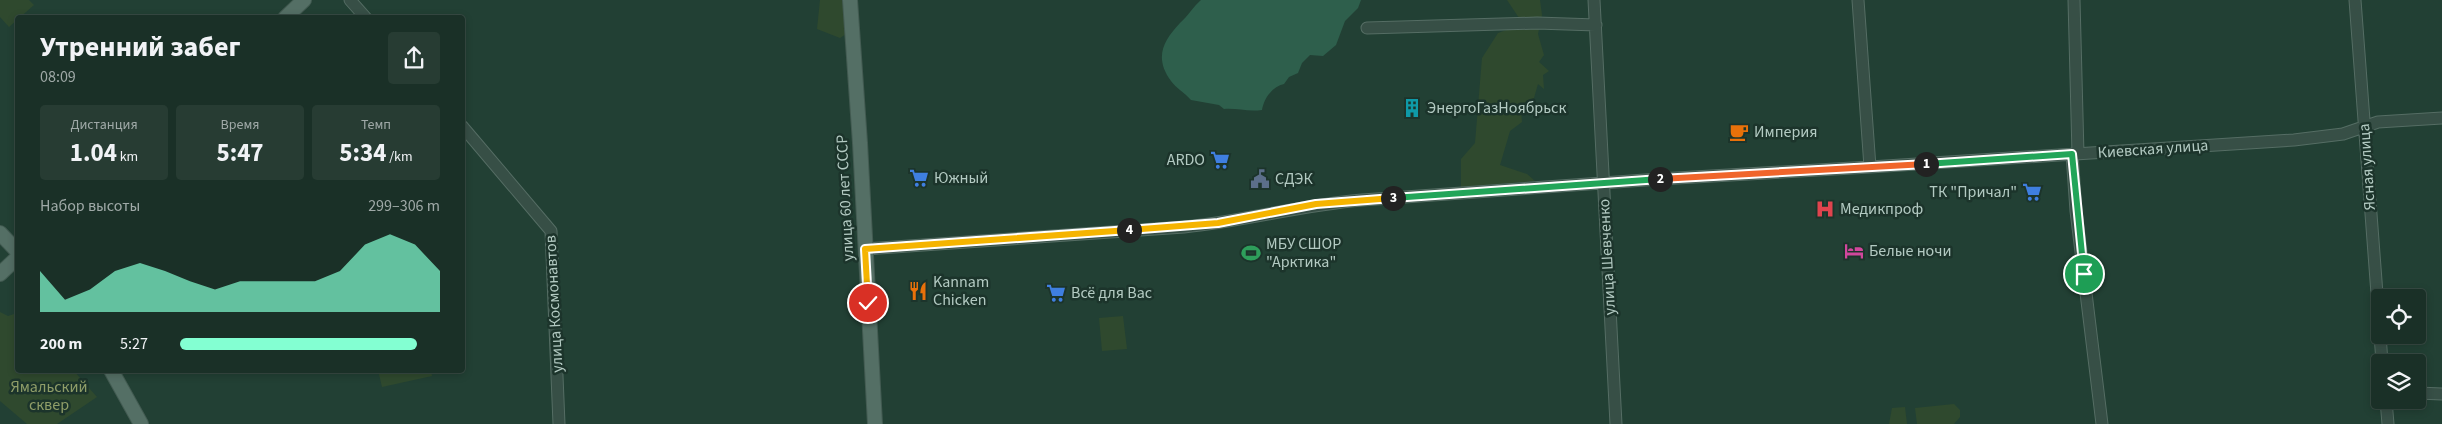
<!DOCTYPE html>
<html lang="ru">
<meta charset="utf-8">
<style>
:root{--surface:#1a3027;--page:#273c33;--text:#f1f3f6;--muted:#9fa9a7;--line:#384b44;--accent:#83ffd2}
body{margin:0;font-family:"Source Sans 3",sans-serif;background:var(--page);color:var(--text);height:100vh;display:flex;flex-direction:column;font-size:19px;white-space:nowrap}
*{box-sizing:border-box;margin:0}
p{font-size:16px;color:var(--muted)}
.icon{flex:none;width:28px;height:28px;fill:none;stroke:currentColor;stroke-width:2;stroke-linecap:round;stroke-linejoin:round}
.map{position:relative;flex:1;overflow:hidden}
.sheet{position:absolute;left:15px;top:15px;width:450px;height:358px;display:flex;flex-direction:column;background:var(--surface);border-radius:5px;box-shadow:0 2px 8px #0003,0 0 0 1px var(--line)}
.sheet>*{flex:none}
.fabs{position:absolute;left:2371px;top:289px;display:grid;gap:10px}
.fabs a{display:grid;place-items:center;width:55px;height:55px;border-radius:5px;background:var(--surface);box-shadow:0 2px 8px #0003,0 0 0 1px var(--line);font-size:25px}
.pin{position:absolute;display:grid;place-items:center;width:42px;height:42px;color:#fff;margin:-21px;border:2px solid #fff;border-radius:50%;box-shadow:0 1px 5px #0007}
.km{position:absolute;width:25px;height:25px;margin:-12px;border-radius:50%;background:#222;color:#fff;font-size:14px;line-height:25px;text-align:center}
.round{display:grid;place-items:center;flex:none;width:52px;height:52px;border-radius:5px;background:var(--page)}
.overview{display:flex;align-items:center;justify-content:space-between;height:85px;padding:0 25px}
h1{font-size:28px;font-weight:700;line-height:38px}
.metrics{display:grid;grid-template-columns:repeat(3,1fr);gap:8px;height:85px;padding:5px 25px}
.metrics div{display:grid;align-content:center;border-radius:5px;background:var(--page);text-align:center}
.metrics b{font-size:25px;font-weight:700}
.metrics small{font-size:14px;font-weight:400}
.metrics p{font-size:14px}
.chart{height:140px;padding:10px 25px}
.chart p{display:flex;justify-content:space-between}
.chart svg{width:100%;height:90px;margin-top:5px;fill:var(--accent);opacity:.7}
ul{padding:0 25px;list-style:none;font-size:16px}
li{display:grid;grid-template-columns:80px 60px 1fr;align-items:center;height:38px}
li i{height:12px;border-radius:6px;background:var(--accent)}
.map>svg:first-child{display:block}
</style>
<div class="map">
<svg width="2442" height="424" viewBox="0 0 2442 424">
<rect width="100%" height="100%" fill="#224034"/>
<!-- green -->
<path fill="#2f492e" d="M 0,0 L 29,0 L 34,5 L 9,27 L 0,17 Z
M 820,0 L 843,0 L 846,34 L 840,38 L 817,29 Z
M 1507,0 L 1540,0 L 1542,15 L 1538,34 L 1544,55 L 1539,62 L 1549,71 L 1543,75 L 1544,89 L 1538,84 L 1532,105 L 1521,110 L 1522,122 L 1510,131 L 1500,165 L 1527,174 L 1535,181 L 1461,187 L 1461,159 L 1475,143 L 1482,58 L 1498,33 L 1523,24 Z
M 0,312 L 8,316 L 17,313 L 18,370 L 73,370 L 97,397 L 57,424 L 27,424 L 0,401 Z
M 1123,316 L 1127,349 L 1102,351 L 1099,318 Z
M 378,370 L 431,370 L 432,376 L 382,387 Z
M 1954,404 L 1960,410 L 1960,417 L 1954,424 L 1917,424 L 1915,408 Z
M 1905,407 L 1907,424 L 1889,424 L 1892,408 Z"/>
<!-- water -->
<path fill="#2e5f4c" d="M 1201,0 L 1361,0 L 1358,8 L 1345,21 L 1336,45 L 1323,56 L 1310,55 L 1302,63 L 1298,73 L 1289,77 L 1284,84 C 1272,87 1264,98 1262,110 C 1248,112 1237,108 1224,109 L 1219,105 L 1191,100 C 1185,93 1176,88 1171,81 C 1154,58 1163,41 1180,23 C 1188,16 1193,7 1201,0 Z"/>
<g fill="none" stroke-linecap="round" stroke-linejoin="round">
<!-- minor casing -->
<g stroke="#556d64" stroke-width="13">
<path id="minor" d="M 350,0 L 366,18
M 1594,0 L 1616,424
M 1858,0 L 1870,167
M 2074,0 L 2078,154
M 2355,0 L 2380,334
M 1367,28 L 1537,23 L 1596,25
M 462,126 L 551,231 L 559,424
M 2072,154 L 2076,211 L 2102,424
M 865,249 L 1184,227 C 1244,221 1302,205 1362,200 L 1659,179 L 1870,167 L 2294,140 L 2343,134 L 2378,122 L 2442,118
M 2380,335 L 2382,362
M 2418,393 L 2442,394
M 2386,400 L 2388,424"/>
</g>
<!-- major casing -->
<g stroke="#435b52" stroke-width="16">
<path id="major" d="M 850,0 L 860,143 L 875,424
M 285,18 L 304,0
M 0,233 L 18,252
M 0,274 L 18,257
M 111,370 L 141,424"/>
</g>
<!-- minor -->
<use href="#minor" stroke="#374f46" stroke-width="11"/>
<!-- major -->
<use href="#major" stroke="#546f65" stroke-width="14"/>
</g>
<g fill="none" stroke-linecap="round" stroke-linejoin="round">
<!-- split-1 casing -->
<g stroke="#fff" stroke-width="10">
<path id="split-1" d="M 1926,164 L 2072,154 L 2084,274"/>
</g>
<!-- split-2 casing -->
<g stroke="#fff" stroke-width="10">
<path id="split-2" d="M 1660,179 L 1926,164"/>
</g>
<!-- split-3 casing -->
<g stroke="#fff" stroke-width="10">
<path id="split-3" d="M 1393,198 L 1660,179"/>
</g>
<!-- split-4 casing -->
<g stroke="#fff" stroke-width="10">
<path id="split-4" d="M 1129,230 L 1218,223 L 1316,204 L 1393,198"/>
</g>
<!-- split-5 casing -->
<g stroke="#fff" stroke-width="10">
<path id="split-5" d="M 868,303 L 865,249 L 1129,230"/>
</g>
<!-- split-1 -->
<use href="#split-1" stroke="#22a559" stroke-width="6"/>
<!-- split-2 -->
<use href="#split-2" stroke="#f0652b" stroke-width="6"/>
<!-- split-3 -->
<use href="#split-3" stroke="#22a559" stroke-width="6"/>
<!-- split-4 -->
<use href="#split-4" stroke="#f5b400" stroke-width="6"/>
<!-- split-5 -->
<use href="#split-5" stroke="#f5b400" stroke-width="6"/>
</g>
<!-- icons -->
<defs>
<g id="building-bare" transform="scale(1.5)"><path d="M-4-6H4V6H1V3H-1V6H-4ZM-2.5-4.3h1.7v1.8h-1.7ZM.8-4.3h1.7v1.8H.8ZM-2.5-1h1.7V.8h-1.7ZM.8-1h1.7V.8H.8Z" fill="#0f9aa8" stroke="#1c342b" stroke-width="2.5" paint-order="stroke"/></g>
<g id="cafe-bare" transform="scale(1.5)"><path d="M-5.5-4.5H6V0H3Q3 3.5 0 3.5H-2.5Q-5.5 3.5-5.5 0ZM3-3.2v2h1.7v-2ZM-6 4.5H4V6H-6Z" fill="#e8710a" stroke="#1c342b" stroke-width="2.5" paint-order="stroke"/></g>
<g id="supermarket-bare" transform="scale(1.5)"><path d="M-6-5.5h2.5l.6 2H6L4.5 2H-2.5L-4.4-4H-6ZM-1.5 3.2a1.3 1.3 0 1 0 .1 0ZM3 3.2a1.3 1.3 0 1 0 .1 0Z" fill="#3f7fe0" stroke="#1c342b" stroke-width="2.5" paint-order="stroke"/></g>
<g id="civic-bare" transform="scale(1.5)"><path d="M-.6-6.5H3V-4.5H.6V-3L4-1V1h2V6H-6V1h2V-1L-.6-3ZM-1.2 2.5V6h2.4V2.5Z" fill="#5c6f8a" stroke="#1c342b" stroke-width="2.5" paint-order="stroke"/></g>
<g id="hospital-bare" transform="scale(1.5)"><path d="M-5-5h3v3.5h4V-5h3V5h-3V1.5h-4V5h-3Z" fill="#e0444e" stroke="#1c342b" stroke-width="2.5" paint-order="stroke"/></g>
<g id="hotel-bare" transform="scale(1.5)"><path d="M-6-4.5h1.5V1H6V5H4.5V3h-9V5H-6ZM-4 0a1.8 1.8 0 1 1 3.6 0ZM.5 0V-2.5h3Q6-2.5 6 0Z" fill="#d1479c" stroke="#1c342b" stroke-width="2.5" paint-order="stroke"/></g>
<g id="stadium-bare" transform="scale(1.5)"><path d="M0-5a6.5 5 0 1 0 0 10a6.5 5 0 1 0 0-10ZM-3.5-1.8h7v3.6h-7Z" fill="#2e9e5b" stroke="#1c342b" stroke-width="2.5" paint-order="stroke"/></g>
<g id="restaurant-bare" transform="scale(1.5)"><path d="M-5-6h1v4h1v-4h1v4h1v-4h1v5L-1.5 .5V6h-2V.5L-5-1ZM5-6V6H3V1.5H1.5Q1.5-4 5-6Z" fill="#e8710a" stroke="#1c342b" stroke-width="2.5" paint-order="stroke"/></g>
</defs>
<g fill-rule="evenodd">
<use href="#building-bare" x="1412" y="108"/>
<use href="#cafe-bare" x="1739" y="132"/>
<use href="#supermarket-bare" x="1220" y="160"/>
<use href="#supermarket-bare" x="919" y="178"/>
<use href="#civic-bare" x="1260" y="179"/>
<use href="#supermarket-bare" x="2032" y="192"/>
<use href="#hospital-bare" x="1825" y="209"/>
<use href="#hotel-bare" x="1854" y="251"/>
<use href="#stadium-bare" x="1251" y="253"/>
<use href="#restaurant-bare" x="918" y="291"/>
<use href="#supermarket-bare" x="1056" y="293"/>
</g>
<g text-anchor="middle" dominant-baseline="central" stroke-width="5" stroke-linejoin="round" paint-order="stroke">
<!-- poi labels -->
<g font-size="16" fill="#b3cac2" stroke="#1c342b" text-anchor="start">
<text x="1427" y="108">ЭнергоГазНоябрьск</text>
<text x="1754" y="132">Империя</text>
<text x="1205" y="160" text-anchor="end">ARDO</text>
<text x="934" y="178">Южный</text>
<text x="1275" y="179">СДЭК</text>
<text x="2017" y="192" text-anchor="end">ТК "Причал"</text>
<text x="1840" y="209">Медикпроф</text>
<text x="1266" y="244">МБУ СШОР<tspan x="1266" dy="18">"Арктика"</tspan></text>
<text x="1869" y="251">Белые ночи</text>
<text x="933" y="282">Kannam<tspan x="933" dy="18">Chicken</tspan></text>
<text x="1071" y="293">Всё для Вас</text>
</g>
<!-- street labels -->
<g font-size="16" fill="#b3cac2" stroke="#1c342b">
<text transform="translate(2153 149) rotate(-4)">Киевская улица</text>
<text transform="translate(2367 167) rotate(-94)">Ясная улица</text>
<text transform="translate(845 198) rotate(-93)">улица 60 лет СССР</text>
<text transform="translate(1607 257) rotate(-93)">улица Шевченко</text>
<text transform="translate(554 304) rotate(-93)">улица Космонавтов</text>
</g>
<!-- park labels -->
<g font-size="16" fill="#8f9d68" stroke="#1c342b">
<text x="49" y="387">Ямальский<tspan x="49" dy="18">сквер</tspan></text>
</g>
</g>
</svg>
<div class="fabs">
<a><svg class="icon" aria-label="locate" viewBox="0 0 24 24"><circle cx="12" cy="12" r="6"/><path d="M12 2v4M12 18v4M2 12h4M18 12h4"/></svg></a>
<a><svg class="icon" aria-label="layers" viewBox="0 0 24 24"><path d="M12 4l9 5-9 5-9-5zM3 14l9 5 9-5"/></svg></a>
</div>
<div class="pin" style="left:2084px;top:274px;background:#1e9e55"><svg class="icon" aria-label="arrive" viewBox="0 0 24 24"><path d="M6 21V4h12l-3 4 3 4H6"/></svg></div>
<div class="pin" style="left:868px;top:303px;background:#d93025"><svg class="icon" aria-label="check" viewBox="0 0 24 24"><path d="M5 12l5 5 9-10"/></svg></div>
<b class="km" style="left:1926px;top:164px">1</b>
<b class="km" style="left:1660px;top:179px">2</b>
<b class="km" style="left:1393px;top:198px">3</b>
<b class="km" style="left:1129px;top:230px">4</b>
<section class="sheet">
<div class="overview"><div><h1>Утренний забег</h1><p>08:09</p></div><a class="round"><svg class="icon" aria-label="share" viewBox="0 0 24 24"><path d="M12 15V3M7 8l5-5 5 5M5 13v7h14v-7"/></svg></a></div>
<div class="metrics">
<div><p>Дистанция</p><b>1.04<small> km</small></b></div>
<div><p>Время</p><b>5:47</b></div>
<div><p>Темп</p><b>5:34<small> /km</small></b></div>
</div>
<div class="chart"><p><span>Набор высоты</span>299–306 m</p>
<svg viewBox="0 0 160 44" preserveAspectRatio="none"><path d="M0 44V24L10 38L20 33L30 24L40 20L50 24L60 29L70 33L80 29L90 29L100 29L110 29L120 24L130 11L140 6L150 11L160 24V44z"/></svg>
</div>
<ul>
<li><b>200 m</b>5:27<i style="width:91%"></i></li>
</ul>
</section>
</div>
